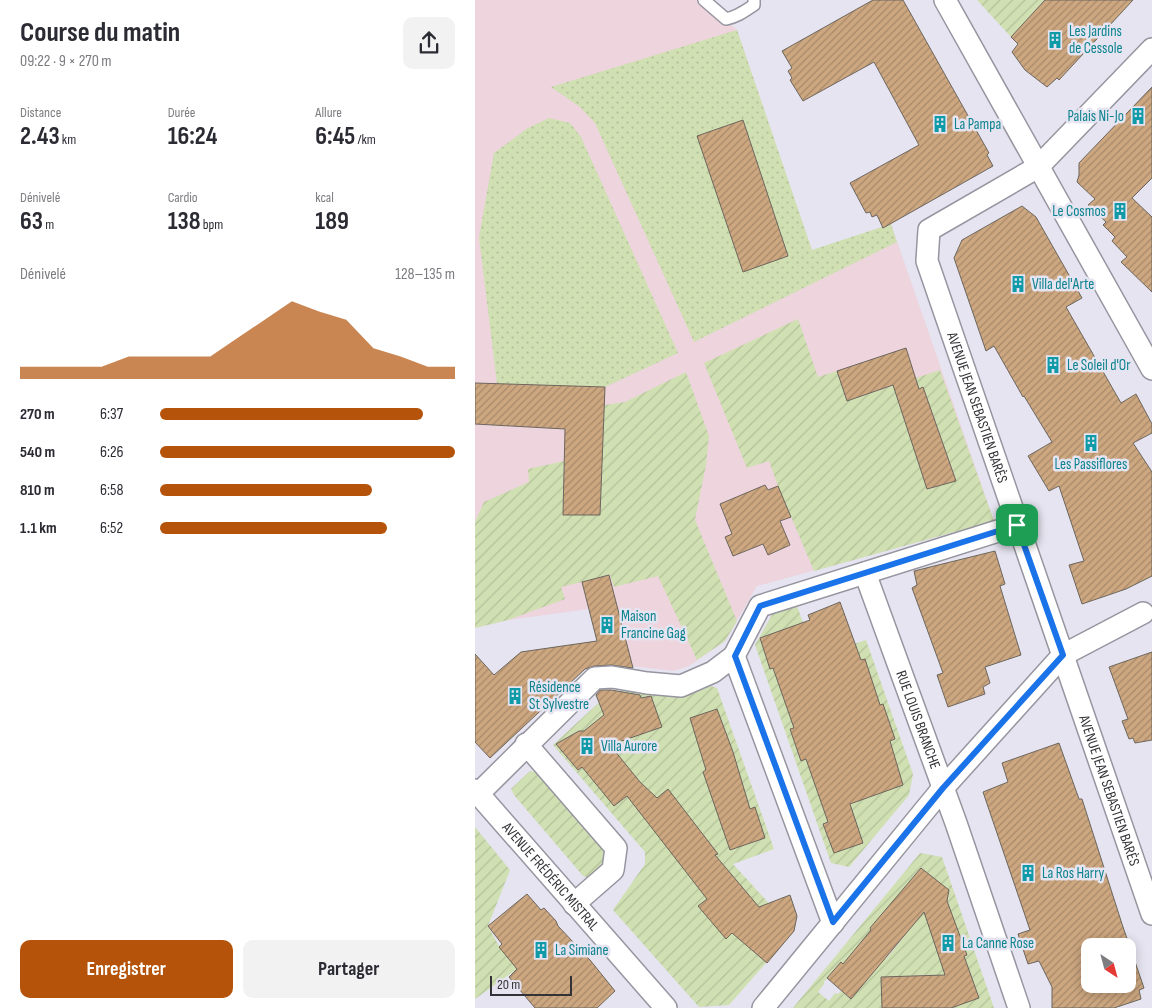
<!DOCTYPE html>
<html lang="fr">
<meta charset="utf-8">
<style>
:root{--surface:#fff;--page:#f2f2f3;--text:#2b2b33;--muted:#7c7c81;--accent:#b45309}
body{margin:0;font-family:"Sofia Sans Condensed",sans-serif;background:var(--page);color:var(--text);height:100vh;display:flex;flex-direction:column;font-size:19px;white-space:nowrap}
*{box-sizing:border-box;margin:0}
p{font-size:16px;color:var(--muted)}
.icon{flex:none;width:28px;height:28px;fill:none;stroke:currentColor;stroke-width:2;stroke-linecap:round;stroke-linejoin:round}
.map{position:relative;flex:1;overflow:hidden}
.panel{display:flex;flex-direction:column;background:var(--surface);width:475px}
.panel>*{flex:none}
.needle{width:32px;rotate:144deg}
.tools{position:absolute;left:606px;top:938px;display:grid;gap:10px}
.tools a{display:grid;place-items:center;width:55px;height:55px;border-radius:10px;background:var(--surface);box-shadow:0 2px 12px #0003;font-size:25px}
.scale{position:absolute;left:15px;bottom:12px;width:82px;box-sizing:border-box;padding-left:5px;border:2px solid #333337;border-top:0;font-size:14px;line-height:18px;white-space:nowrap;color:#333337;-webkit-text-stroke:4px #e5e4f0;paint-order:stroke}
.pin{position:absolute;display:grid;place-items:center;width:42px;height:42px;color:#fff;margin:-21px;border-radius:10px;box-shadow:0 2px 8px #0006}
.round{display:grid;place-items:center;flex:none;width:52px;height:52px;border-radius:10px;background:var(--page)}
.headline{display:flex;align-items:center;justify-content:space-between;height:85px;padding:0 20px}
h1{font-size:28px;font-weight:700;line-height:38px}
.metrics{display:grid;grid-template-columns:repeat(3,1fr);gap:8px;height:85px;padding:5px 20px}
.metrics div{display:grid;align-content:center}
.metrics b{font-size:25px;font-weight:700}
.metrics small{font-size:14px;font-weight:400}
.metrics p{font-size:14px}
.chart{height:140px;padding:10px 20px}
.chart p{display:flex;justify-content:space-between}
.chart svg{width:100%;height:90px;margin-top:5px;fill:var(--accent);opacity:.7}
.button{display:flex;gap:10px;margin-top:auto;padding:10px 20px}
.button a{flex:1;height:58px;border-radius:10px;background:var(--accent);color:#fff;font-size:20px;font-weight:700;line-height:58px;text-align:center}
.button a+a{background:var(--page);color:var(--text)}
ul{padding:0 20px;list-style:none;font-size:16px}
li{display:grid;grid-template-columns:80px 60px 1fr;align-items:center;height:38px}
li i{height:12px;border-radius:6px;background:var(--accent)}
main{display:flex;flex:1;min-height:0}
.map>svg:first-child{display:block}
</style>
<main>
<section class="panel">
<div class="headline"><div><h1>Course du matin</h1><p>09:22 · 9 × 270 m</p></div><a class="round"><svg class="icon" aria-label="share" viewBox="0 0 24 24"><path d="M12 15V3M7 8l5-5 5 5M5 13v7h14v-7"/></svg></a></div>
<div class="metrics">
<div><p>Distance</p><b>2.43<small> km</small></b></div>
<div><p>Durée</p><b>16:24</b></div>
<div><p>Allure</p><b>6:45<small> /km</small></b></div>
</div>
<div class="metrics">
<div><p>Dénivelé</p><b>63<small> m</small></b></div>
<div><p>Cardio</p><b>138<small> bpm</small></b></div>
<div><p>kcal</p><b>189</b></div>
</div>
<div class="chart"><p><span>Dénivelé</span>128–135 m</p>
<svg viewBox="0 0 160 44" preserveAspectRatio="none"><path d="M0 44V38L10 38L20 38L30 38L40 33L50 33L60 33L70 33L80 24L90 15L100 6L110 11L120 15L130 29L140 33L150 38L160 38V44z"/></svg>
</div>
<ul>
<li><b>270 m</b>6:37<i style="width:89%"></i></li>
<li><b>540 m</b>6:26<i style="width:100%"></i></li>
<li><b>810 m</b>6:58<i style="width:72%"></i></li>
<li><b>1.1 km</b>6:52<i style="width:77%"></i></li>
</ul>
<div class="button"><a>Enregistrer</a><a>Partager</a></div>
</section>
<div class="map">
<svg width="677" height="1008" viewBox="0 0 677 1008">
<defs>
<pattern id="grass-dots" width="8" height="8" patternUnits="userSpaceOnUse" patternTransform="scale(1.25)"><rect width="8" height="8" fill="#d0e0b2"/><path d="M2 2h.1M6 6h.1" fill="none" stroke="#b3c19a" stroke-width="1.8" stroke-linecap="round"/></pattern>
<pattern id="garden-furrows" width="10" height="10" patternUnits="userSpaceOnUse" patternTransform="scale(1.25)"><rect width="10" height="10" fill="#d0e0b2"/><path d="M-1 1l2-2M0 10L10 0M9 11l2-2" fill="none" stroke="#b3c19a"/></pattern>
<pattern id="building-hatch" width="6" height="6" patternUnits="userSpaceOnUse" patternTransform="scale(1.25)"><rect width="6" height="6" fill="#cda780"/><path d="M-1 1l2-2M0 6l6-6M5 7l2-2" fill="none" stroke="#a7896a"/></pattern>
</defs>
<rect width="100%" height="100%" fill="#e5e4f0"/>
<!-- education -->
<path fill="#edd4dd" d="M 0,0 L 227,0 L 262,30 L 337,251 L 416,224 L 519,521 L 282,586 L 250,641 L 214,666 L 199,671 L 127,663 L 114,609 L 33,620 L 0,628 Z"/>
<!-- grass -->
<path fill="url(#grass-dots)" d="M 262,30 L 337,250 L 416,224 L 422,242 L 219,342 L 120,123 L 105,107 L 76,87 Z
M 74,118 L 95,123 L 106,137 L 203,353 L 130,387 L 22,384 L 4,237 L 19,153 L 53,128 Z"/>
<!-- garden -->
<path fill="url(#garden-furrows)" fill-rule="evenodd" d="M 502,0 L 570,0 L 536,37 Z
M 323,319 L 343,377 L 362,371 L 372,401 L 465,370 L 519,521 L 339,571 L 303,486 L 294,461 L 272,468 L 229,363 ZM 448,387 L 481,480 L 453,489 L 422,397 Z
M 211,372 L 234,436 L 231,465 L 220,520 L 262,621 L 250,641 L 222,660 L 183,576 L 139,587 L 135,575 L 86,587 L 90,599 L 33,620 L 0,628 L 0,522 L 9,502 L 54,482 L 53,469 L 89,461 L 88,514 L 125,515 L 129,405 L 150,402 Z
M 320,600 L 340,657 L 391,640 L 438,774 L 434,795 L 374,867 L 356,863 L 280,645 L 302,606 Z
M 236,686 L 242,688 L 299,849 L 258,864 L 319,931 L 254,1005 L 224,1007 L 138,910 L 170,864 L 170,852 L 78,745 L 132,695 L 134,699 L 149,690 L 196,696 L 215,694 Z
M 55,771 L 64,773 L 132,855 L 131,864 L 115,878 L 108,876 L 39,795 L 36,789 Z
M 0,827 L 35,870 L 13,926 L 24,946 L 27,944 L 42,969 L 0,999 Z
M 445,853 L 467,857 L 519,1008 L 318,1008 ZM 447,868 L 471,889 L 468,893 L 473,897 L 472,903 L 443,905 L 419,901 ZM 405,917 L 428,938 L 411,959 L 388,940 ZM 480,924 L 491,955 L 466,964 ZM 366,962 L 389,983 L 376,999 L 366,991 L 363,994 L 360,993 L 354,1001 L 343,992 L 349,984 L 349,982 Z"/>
<!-- building -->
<path fill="url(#building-hatch)" stroke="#6d665e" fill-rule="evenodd" d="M 398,0 L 428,0 L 514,153 L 512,155 L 518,166 L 408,228 L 402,215 L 397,217 L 395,212 L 391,213 L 375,183 L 444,145 L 399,62 L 328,101 L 315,80 L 317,78 L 313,71 L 317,68 L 307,51 Z
M 570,0 L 658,0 L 584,80 L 582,78 L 572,87 L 550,70 L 537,52 L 543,44 L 536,37 Z
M 677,87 L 677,178 L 657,198 L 677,217 L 677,292 L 646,262 L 652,257 L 637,241 L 640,237 L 628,225 L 631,222 L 613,205 L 620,199 L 602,182 L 604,175 L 604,163 Z
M 268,120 L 313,256 L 268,272 L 222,136 Z
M 547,206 L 561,217 L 607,298 L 591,307 L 646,403 L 661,394 L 677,424 L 677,433 L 658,443 L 677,472 L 677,576 L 651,589 L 607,604 L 594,565 L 609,561 L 584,486 L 574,491 L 553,456 L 577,442 L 549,396 L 548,397 L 519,346 L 511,351 L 479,258 L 487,240 Z
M 431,348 L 444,389 L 448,387 L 481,481 L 452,489 L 418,385 L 372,401 L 362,371 Z
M 0,383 L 130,387 L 125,515 L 88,515 L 90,429 L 0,424 Z
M 290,485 L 293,490 L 303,486 L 316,517 L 305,521 L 315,545 L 293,555 L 288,544 L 258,556 L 250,537 L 257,534 L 245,504 Z
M 520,551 L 530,584 L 525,586 L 546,655 L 510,667 L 515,683 L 508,687 L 510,694 L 473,707 L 462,675 L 468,673 L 437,588 L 442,585 L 439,571 Z
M 134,575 L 158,668 L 136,665 L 119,666 L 110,669 L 15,758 L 0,742 L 0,654 L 19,675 L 46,652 L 122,641 L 107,582 Z
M 365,602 L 386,660 L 390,659 L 405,705 L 408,704 L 420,739 L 415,741 L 428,785 L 375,804 L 388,843 L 359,853 L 348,824 L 353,822 L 331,759 L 326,761 L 315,729 L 319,728 L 298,668 L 295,669 L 285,638 L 335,620 L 333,615 Z
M 677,652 L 677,740 L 660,743 L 658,738 L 654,739 L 647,721 L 653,719 L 634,667 Z
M 125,690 L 136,690 L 165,695 L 166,698 L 176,696 L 187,727 L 135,745 L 165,782 L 182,798 L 193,789 L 243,854 L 240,855 L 284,907 L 315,895 L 322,916 L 319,931 L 292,963 L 257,933 L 251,939 L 223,906 L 232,899 L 152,796 L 139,806 L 107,767 L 103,770 L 81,744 L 104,731 L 109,731 L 129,715 L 121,695 Z
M 242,709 L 258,752 L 275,809 L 280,807 L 290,838 L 255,850 L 228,772 L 231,770 L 215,718 Z
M 584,743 L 604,799 L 607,799 L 647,924 L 669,988 L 664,990 L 666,999 L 639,1008 L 577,1008 L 577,987 L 564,961 L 553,964 L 543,934 L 555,930 L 508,792 L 533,782 L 527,763 ZM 615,946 L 652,946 L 652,984 L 615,984 Z
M 446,868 L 474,890 L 472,901 L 492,955 L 489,956 L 504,998 L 476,1008 L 407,1008 L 406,977 L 470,975 L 449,912 L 376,999 L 352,978 L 366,962 L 368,964 L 396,930 L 395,928 Z
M 52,894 L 66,910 L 69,908 L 81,921 L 83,926 L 115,960 L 140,991 L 122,1008 L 60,1008 L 34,977 L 42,969 L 24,947 L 27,944 L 13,926 Z"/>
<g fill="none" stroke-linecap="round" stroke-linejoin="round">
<!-- service casing -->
<g stroke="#9695a0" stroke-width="14">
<path id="service" d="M 229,0 L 251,19 C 262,17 270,11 279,5 L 279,0"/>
</g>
<!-- minor casing -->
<g stroke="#9695a0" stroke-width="24">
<g id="minor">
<path d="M 470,0 L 677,369"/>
<path id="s1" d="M 677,49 L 563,167 L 454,230 L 452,261 L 677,914"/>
<path id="s2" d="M 390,573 L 481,823 L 544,1008"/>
<path d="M 259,656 L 358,923"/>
<path d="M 51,744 L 141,848 L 138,870 L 99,904"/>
<path id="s3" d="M 0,790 L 191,1008"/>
<path d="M 3,794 L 120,678 L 137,677 L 172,683 L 206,686 L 238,672 L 259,656 L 285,606 L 542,525"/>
<path d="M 288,1008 L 468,788 L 588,655 L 668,613"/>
</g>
</g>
<!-- service -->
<use href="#service" stroke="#fff" stroke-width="11"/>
<!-- minor -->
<use href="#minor" stroke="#fff" stroke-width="21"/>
</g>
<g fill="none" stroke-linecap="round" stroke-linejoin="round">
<!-- route casing -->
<g stroke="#fff" stroke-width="10">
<path id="route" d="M 542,525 L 588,655 L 468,788 L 358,922 L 260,656 L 285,606 Z"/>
</g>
<!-- route -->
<use href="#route" stroke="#1a73e8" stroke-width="6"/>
</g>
<!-- icons -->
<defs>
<g id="building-bare" transform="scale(1.35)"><path d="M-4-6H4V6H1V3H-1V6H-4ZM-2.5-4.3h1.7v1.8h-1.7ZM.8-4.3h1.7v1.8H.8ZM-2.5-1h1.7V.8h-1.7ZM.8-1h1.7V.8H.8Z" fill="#0f9aa8" stroke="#e5e4f0" stroke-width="2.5" paint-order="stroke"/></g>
</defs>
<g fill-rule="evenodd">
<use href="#building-bare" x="580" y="40"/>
<use href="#building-bare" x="663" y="116"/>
<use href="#building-bare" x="465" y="124"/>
<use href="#building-bare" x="645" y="211"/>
<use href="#building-bare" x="543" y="284"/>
<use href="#building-bare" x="578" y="365"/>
<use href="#building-bare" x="616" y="443"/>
<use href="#building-bare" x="132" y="625"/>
<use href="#building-bare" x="40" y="696"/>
<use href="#building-bare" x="112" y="746"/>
<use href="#building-bare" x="553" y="873"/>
<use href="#building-bare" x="473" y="943"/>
<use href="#building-bare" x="66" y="950"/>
</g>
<g text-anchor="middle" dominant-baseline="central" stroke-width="5" stroke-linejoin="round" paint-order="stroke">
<!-- culture labels -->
<g font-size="15" fill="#0d838f" stroke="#e5e4f0" text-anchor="start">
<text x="594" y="31">Les Jardins<tspan x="594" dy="17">de Cessole</tspan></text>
<text x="649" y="116" text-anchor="end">Palais Ni-Jo</text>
<text x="479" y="124">La Pampa</text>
<text x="631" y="211" text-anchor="end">Le Cosmos</text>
<text x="557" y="284">Villa del'Arte</text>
<text x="592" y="365">Le Soleil d'Or</text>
<text x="616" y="464" text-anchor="middle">Les Passiflores</text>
<text x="146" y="616">Maison<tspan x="146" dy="17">Francine Gag</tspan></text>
<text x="54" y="687">Résidence<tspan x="54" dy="17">St Sylvestre</tspan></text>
<text x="126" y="746">Villa Aurore</text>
<text x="567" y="873">La Ros Harry</text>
<text x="487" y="943">La Canne Rose</text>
<text x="80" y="950">La Simiane</text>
</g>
<!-- street labels -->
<g font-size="15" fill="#333337" stroke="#e5e4f0">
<text stroke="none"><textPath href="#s1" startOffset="476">AVENUE JEAN SEBASTIEN BARÈS</textPath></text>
<text stroke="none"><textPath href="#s2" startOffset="156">RUE LOUIS BRANCHE</textPath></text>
<text stroke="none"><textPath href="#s1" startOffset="881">AVENUE JEAN SEBASTIEN BARÈS</textPath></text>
<text stroke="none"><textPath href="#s3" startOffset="115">AVENUE FRÉDÉRIC MISTRAL</textPath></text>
</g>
</g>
</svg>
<div class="tools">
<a><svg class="needle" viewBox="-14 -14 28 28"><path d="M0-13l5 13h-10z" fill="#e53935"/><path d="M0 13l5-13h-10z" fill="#7c7c81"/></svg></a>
</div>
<div class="scale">20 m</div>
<div class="pin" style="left:542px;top:525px;background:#1e9e55"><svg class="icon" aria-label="arrive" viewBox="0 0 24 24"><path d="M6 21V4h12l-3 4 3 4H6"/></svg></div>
</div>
</main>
